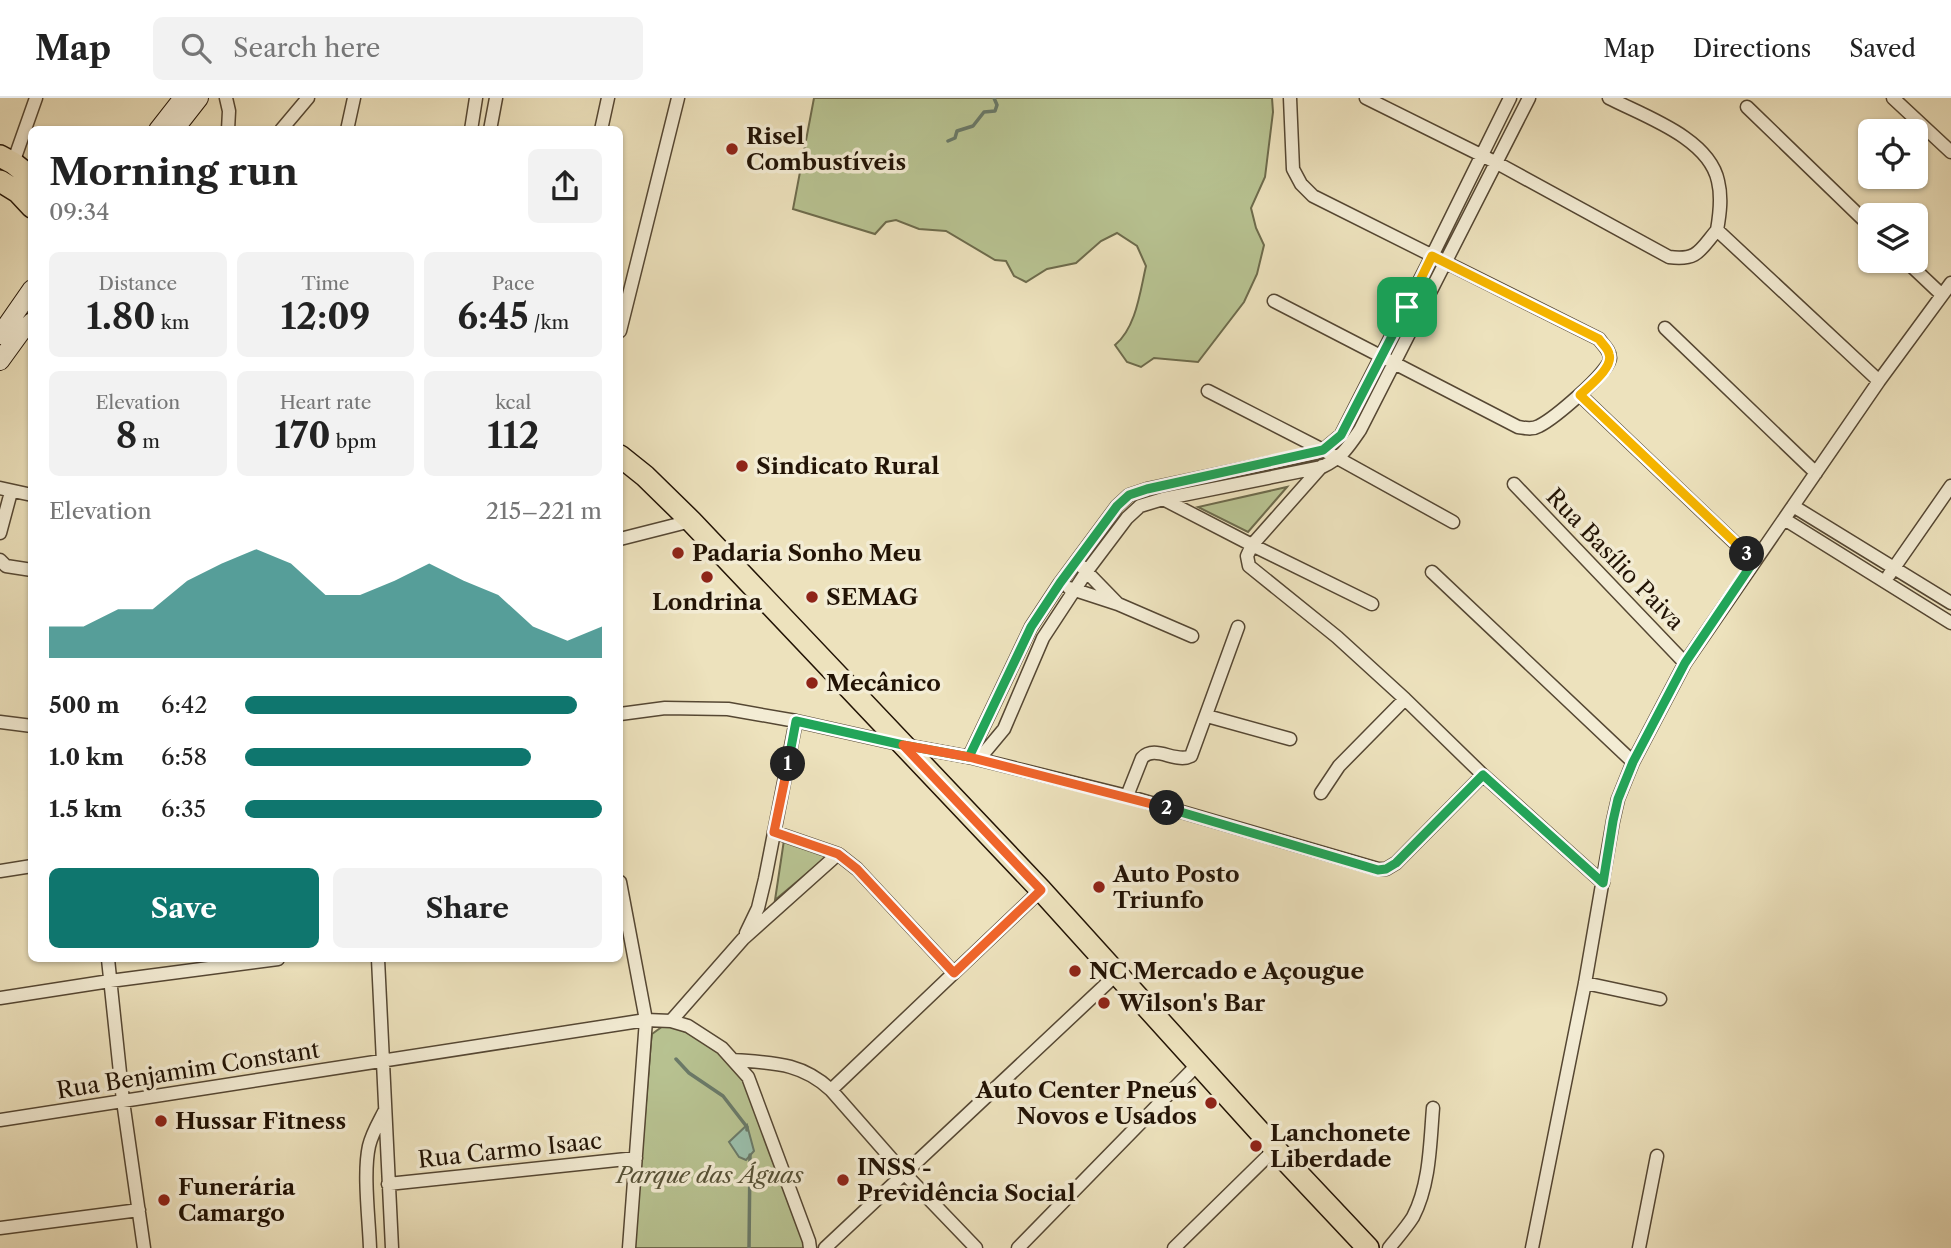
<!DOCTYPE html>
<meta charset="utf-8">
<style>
:root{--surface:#fff;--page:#f2f2f2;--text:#222;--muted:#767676;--line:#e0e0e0;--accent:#0f766e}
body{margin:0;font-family:"Libre Caslon Text",serif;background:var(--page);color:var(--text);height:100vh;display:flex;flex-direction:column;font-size:26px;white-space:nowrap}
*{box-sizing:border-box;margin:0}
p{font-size:23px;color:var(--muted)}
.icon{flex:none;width:38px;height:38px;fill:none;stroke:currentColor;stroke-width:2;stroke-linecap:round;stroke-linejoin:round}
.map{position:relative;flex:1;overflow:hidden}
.panel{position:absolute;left:28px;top:28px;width:595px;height:836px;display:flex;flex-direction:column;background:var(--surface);border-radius:10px;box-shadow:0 2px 5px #0004}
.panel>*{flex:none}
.fabs{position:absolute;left:1858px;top:21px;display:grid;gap:14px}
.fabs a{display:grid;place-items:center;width:70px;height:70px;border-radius:10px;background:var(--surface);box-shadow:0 2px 5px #0004;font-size:35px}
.pin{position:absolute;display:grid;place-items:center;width:60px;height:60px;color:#fff;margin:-30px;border-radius:14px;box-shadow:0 4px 10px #0006}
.km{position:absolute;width:35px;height:35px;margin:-18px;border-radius:50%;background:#222;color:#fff;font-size:19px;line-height:35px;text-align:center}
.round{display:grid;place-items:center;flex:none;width:74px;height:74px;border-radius:10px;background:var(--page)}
.head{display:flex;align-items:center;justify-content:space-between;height:119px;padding:0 21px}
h1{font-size:38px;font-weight:800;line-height:52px}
.figures{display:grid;grid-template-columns:repeat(3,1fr);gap:10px;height:119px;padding:7px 21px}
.figures div{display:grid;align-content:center;border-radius:10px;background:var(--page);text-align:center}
.figures b{font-size:35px;font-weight:800}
.figures small{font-size:19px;font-weight:400}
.figures p{font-size:19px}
.chart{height:196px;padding:14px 21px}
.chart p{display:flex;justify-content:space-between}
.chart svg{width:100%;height:126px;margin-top:7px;fill:var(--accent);opacity:.7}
.action{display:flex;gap:14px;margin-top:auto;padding:14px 21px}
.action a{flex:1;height:80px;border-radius:10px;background:var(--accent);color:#fff;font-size:28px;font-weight:800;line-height:80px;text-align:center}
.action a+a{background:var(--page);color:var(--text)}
ul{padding:0 21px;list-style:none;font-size:23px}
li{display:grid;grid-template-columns:112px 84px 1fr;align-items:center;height:52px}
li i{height:18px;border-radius:9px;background:var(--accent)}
header{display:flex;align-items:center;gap:42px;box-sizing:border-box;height:98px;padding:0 35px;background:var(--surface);border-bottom:2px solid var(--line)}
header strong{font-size:33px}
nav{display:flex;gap:38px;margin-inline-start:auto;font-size:24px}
.search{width:490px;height:63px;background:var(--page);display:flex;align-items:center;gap:18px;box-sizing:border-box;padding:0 24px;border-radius:10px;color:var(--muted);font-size:26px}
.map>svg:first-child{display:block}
</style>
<header>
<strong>Map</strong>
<div class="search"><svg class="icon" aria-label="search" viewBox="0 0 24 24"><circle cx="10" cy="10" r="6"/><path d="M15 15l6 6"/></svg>Search here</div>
<nav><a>Map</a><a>Directions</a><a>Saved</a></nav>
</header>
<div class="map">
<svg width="1951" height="1150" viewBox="0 0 1951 1150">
<rect width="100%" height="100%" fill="#ede2bd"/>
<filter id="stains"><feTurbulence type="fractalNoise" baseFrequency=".00286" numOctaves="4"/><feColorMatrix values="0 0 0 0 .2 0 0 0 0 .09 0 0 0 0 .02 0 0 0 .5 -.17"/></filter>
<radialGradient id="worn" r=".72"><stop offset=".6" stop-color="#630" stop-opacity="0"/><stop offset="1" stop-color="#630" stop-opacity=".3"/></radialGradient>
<!-- green -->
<path fill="#b8c392" stroke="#6d6b4c" stroke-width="2" d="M 814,0 L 1272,0 L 1273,14 L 1265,79 L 1251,110 L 1256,130 L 1264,147 L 1257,176 L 1244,204 L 1198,264 L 1154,260 L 1141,269 L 1127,264 L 1115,247 C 1136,230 1140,194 1146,168 L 1137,148 L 1117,135 L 1101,143 L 1076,165 L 1047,171 L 1026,184 L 1014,178 L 1006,163 L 995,162 L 946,133 L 919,131 L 896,122 L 886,124 L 875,136 L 793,111 Z
M 1287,389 L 1248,434 L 1198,409 Z
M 784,742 L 830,756 L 775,802 Z
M 663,928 L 675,929 L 692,937 L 713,950 L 748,979 L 807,1145 L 804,1150 L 634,1150 L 651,944 L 652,936 Z"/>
<!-- water -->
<path fill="#9abfac" stroke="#6a7a69" stroke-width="2" d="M 747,1027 L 754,1053 L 746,1062 L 739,1059 L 729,1044 Z"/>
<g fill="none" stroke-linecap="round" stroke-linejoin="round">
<!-- stream -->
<path stroke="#6a7a69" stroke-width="3.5" d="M 948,43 L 955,40 L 957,33 L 973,28 L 984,14 L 995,13 L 997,7 L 994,0
M 676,961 L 689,975 L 723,998 L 747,1029 L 747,1032
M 749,1150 L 750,1057"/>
<!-- street casing -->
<g stroke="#554733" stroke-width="15">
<path id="street" d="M 226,0 L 229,13 L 228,32
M 1366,0 L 1497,65 L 1669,159 C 1698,163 1700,152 1717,132
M 1609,0 C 1644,18 1709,40 1718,83 C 1722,99 1720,115 1717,132
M 1893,0 L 1951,54
M 1747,9 L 1871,129
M 281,32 L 308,0
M 347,32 L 354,0
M 471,32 L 476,0
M 490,32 L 496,0
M 601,32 L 608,0
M 13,65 L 36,0
M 1717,132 L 1879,283
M 1906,163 L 1942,197
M 1274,203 L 1518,329 C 1526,330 1532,332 1539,328 C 1553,321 1610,274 1610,260 C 1610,252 1603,247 1599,241 L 1313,98 L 1301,86 L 1293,71 L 1290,0
M 1665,230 L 1816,375
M 620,233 L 678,0
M 1208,293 L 1323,352 L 1453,424
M 1580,297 L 1754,463
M 1322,368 L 1252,447 L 1247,458 L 1249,468 L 1337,539 L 1405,601 L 1483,677 L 1603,785
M 1514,386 L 1685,565
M 0,390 L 32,397
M 1163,401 L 1252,447 L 1372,506
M 1793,408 L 1951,505
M 1784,421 L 1951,525
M 0,435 L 11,394
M 620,441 L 691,423
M 0,462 L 6,468 L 32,472
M 1081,468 L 1117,505
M 1432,474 L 1633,664
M 1889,477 L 1951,388
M 1069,490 L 1118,506 L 1192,538
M 620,616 L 665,610 L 728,611 L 796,623 L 903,647 L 969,659 L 1127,698 L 1378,771 L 1386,771 L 1396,765 L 1483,677
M 1207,618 L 1290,641
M 0,624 L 32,628
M 969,659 L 1031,529 L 1060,485 L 1117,408 L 1129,397 L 1147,391 L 1316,355 L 1323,352 L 1341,337 L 1432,158 L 1510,0
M 979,661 L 1004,631 L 1043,540 L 1087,473 L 1127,420 L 1140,408 L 1163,401 L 1322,369 C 1342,359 1347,351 1360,332 L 1529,0
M 1321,695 L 1339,668 L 1405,601
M 1127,698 L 1142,660 C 1155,646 1176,666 1191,658 L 1238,529
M 774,734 L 838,756 L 857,771 L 954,875
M 0,773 L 32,768
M 620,784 L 646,922 L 629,1150
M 746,835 L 758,810 L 765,781 L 796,623
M 108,861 L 123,1003 L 144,1150
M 378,861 L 392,1150
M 1585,885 L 1660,901
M 0,900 L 110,883 L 278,861
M 671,923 L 688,928 L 722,950 L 748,979 L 809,1143 L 810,1150
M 733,962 C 772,965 801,964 831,992 L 904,1075 L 976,1150
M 831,992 L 1041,792
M 0,1022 L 646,922 L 671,923 L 743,841 L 838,756
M 388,1086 L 636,1060
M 0,1130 L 139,1112
M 370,1150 C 369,1121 363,1075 369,1048 C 372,1035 379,1024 385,1012
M 825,1150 L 1118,875
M 1018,1150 L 1198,966
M 1174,1150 L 1275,1051
M 1389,1150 C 1397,1140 1406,1130 1413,1119 C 1430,1086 1430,1046 1433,1010
M 1532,1150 L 1585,885 L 1613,723 L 1618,701 L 1633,664 L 1685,565 L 1879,283 L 1951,185
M 1639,1150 L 1657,1058"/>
</g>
<!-- secondary casing -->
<g stroke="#221305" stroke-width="20">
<path id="secondary" d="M 158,32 L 183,0
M 174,32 L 199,0
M 0,237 L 32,191
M 0,263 L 21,234 L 32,224"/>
</g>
<!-- primary casing -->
<g stroke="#221305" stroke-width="24">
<path id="primary" d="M 0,58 L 13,65 L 32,80
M 0,83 L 18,94 L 32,109
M 620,358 L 645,378 L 691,423 L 1041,792 L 1288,1065 L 1368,1150"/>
</g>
<!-- street -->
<use href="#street" stroke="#f3ecd4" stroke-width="12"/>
<!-- secondary -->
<use href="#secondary" stroke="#f3ecd4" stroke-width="18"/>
<!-- primary -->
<use href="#primary" stroke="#ede2bd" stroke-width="21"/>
</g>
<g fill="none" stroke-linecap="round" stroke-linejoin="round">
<!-- split-1 casing -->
<g stroke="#fff" stroke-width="14">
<path id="split-1" d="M 788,666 L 796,623 L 903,647 L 969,659 L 1031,529 L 1060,485 L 1117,408 L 1129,397 L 1147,391 L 1323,352 L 1341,337 L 1407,209"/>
</g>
<!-- split-2 casing -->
<g stroke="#fff" stroke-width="14">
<path id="split-2" d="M 788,666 L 774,734 L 838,756 L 857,771 L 954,875 L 1041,792 L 903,647 L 969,659 L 1167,710"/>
</g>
<!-- split-3 casing -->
<g stroke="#fff" stroke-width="14">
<path id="split-3" d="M 1167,710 L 1378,772 L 1386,771 L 1396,765 L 1483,677 L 1603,785 L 1613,723 L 1618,701 L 1633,664 L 1685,565 L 1754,463 L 1747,456"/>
</g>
<!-- split-4 casing -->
<g stroke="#fff" stroke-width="14">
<path id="split-4" d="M 1407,209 L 1432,158 L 1599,241 C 1602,246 1608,250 1609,256 C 1614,269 1589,288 1580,297 L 1747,456"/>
</g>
<!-- split-1 -->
<use href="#split-1" stroke="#22a559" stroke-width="9"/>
<!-- split-2 -->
<use href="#split-2" stroke="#f0652b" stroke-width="9"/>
<!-- split-3 -->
<use href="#split-3" stroke="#22a559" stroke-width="9"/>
<!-- split-4 -->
<use href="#split-4" stroke="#f5b400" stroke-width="9"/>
</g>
<!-- markers -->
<g fill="#8f2418" stroke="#f3ecd4" stroke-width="2.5">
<circle cx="732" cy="51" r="7"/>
<circle cx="742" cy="368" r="7"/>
<circle cx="678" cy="455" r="7"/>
<circle cx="707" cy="479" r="7"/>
<circle cx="812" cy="499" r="7"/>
<circle cx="812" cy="585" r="7"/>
<circle cx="1099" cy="789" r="7"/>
<circle cx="1075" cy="873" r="7"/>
<circle cx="1104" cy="905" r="7"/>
<circle cx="1211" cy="1005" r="7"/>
<circle cx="161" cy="1023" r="7"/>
<circle cx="1256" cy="1048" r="7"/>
<circle cx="843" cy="1082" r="7"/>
<circle cx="164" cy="1102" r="7"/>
</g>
<g text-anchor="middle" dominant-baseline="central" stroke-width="7" stroke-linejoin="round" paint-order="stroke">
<!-- poi labels -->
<g font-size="23" font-weight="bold" fill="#221305" stroke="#f3ecd4" text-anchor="start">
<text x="746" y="38">Risel<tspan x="746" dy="26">Combustíveis</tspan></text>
<text x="756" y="368">Sindicato Rural</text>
<text x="692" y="455">Padaria Sonho Meu</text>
<text x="826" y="499">SEMAG</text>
<text x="707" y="504" text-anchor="middle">Londrina</text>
<text x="826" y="585">Mecânico</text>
<text x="1113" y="776">Auto Posto<tspan x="1113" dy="26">Triunfo</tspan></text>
<text x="1089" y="873">NC Mercado e Açougue</text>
<text x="1118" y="905">Wilson's Bar</text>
<text x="1197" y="992" text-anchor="end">Auto Center Pneus<tspan x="1197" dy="26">Novos e Usados</tspan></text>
<text x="175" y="1023">Hussar Fitness</text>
<text x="1270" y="1035">Lanchonete<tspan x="1270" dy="26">Liberdade</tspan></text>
<text x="857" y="1069">INSS -<tspan x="857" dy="26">Previdência Social</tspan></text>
<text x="178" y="1089">Funerária<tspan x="178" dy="26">Camargo</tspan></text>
</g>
<!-- street labels -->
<g font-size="23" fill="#221305" stroke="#f3ecd4">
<text transform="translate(1615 461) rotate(46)">Rua Basílio Paiva</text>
<text transform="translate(188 972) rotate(-9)">Rua Benjamim Constant</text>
<text transform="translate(510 1052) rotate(-6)">Rua Carmo Isaac</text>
</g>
<!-- park labels -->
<g font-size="23" font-style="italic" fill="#565136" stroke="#f3ecd4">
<text x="710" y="1077">Parque das Águas</text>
</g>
</g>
<rect width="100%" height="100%" filter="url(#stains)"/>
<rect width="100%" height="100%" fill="url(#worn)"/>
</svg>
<div class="fabs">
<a><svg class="icon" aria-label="locate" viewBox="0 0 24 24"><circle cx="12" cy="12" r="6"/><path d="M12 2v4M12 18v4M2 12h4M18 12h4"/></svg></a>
<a><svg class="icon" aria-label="layers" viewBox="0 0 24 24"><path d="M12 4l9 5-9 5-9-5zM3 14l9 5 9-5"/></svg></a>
</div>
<div class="pin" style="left:1407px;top:209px;background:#1e9e55"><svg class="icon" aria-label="arrive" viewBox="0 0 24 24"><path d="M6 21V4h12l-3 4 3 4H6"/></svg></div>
<b class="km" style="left:788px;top:666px">1</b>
<b class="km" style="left:1167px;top:710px">2</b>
<b class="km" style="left:1747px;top:456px">3</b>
<section class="panel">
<div class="head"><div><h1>Morning run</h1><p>09:34</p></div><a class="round"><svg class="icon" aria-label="share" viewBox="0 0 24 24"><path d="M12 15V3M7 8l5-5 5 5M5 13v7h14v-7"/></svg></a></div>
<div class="figures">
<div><p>Distance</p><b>1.80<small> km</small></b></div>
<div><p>Time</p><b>12:09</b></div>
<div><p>Pace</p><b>6:45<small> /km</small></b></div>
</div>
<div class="figures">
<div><p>Elevation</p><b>8<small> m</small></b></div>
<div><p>Heart rate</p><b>170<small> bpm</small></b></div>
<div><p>kcal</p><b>112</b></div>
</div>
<div class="chart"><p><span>Elevation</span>215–221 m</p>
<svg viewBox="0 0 160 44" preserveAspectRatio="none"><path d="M0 44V33L10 33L20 27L30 27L40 17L50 11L60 6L70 11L80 22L90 22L100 17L110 11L120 17L130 22L140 33L150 38L160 33V44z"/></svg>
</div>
<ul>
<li><b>500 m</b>6:42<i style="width:93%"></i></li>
<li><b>1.0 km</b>6:58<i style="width:80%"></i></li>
<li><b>1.5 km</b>6:35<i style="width:100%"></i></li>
</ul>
<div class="action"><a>Save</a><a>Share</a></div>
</section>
</div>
